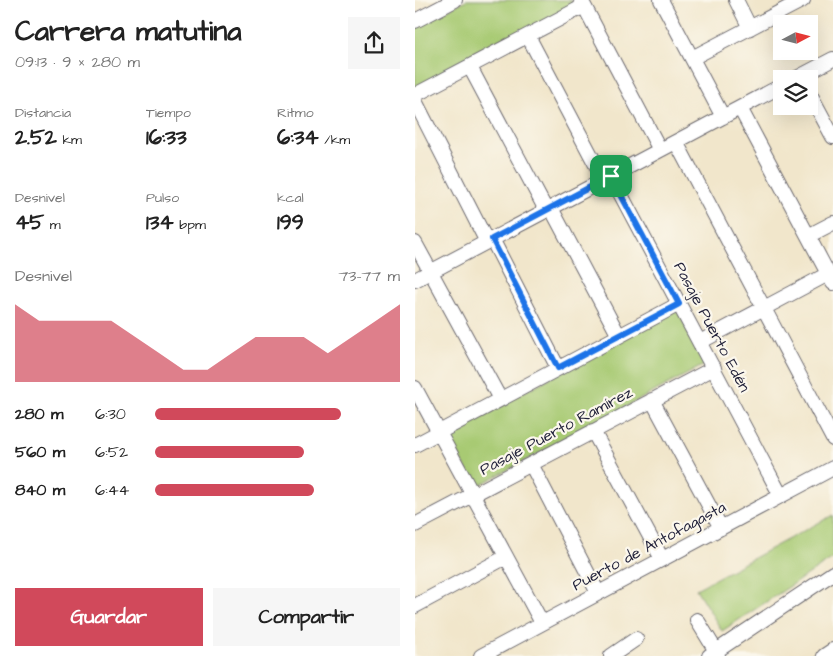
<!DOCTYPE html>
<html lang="es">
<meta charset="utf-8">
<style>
:root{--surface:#fff;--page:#f6f6f6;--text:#222;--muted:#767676;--accent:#d1495b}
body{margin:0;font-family:"Architects Daughter",sans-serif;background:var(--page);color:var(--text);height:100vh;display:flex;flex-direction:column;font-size:19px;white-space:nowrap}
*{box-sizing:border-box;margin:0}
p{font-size:16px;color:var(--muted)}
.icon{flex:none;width:28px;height:28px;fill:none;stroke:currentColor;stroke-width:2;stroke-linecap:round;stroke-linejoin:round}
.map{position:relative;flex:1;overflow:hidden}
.panel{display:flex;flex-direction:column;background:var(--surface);width:415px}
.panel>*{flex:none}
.needle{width:32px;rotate:83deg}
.controls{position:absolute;left:358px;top:15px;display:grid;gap:10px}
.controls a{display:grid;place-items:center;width:45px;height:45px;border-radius:0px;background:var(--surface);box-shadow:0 5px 20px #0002;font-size:25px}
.pin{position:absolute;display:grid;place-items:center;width:42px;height:42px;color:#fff;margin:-21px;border-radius:10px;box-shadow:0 2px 8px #0006}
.round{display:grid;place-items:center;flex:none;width:52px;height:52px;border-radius:0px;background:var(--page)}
.headline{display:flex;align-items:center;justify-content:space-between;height:85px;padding:0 15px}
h1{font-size:28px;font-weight:700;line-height:38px}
.stats{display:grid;grid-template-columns:repeat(3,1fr);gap:8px;height:85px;padding:5px 15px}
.stats div{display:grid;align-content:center}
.stats b{font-size:21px;font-weight:700}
.stats small{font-size:14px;font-weight:400}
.stats p{font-size:14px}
.chart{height:140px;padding:10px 15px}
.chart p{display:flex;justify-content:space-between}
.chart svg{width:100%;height:90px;margin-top:5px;fill:var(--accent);opacity:.7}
.button{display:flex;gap:10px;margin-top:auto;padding:10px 15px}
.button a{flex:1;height:58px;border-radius:0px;background:var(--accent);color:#fff;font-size:20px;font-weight:700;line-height:58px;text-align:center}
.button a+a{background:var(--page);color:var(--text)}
ul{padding:0 15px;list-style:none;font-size:16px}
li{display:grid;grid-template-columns:80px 60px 1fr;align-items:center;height:38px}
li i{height:12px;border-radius:6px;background:var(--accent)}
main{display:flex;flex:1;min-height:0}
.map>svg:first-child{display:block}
</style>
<main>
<section class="panel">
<div class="headline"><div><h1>Carrera matutina</h1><p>09:13 · 9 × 280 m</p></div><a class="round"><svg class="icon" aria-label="share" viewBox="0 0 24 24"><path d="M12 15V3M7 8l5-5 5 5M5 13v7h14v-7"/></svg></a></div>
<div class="stats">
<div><p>Distancia</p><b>2.52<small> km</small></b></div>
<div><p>Tiempo</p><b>16:33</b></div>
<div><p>Ritmo</p><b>6:34<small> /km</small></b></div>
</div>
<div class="stats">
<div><p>Desnivel</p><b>45<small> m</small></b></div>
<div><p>Pulso</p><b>134<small> bpm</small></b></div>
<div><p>kcal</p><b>199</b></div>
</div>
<div class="chart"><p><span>Desnivel</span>73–77 m</p>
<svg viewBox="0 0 160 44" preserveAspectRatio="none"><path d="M0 44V6L10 14L20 14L30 14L40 14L50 22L60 30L70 38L80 38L90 30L100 22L110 22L120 22L130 30L140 22L150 14L160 6V44z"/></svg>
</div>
<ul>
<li><b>280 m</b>6:30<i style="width:76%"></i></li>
<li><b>560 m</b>6:52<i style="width:61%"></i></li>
<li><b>840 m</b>6:44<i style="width:65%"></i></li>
</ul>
<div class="button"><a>Guardar</a><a>Compartir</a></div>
</section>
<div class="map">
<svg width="418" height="656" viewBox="0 0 418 656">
<rect width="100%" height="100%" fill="#fbf7ec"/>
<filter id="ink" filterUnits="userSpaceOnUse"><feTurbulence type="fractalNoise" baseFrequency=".02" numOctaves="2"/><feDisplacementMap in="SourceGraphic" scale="10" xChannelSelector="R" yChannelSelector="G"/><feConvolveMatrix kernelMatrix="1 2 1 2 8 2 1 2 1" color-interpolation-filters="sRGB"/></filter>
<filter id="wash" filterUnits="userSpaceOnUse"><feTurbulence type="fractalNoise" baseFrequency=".0096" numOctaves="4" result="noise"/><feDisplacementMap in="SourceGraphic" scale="20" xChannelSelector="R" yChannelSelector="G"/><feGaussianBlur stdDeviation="1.12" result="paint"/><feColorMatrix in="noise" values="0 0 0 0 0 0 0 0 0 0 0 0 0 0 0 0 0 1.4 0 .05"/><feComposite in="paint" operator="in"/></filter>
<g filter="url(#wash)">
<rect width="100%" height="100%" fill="#f1e6cb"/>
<!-- green -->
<path fill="#a8ca73" stroke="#657657" d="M 51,0 L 156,0 L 159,6 L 0,91 L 0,27 Z
M 262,310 L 291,364 L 61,487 L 32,433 Z
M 418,515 L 418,558 L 307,631 L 281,589 Z"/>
</g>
<g filter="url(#ink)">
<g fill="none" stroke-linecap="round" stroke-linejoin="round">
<!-- minor casing -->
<g stroke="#6a676d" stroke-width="16">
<path id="minor" d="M 166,0 L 245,150
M 246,0 L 308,117
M 321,0 L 335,28
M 0,21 L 40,0
M 113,36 L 189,180
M 277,58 L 388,0
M 55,67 L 131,210
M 380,79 L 418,59
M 394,92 L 418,137
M 0,95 L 169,6
M 0,101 L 72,242
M 325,108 L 418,283
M 261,142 L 418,439
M 196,176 L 366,496
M 136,208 L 204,336
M 393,236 L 418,223
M 77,239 L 143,368
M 0,243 L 85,399
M 0,280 L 366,86
M 285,342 L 413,274
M 0,388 L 127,623
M 237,400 L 306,528
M 178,431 L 247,559
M 0,445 L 264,304
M 116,464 L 183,593
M 0,525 L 299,368
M 0,606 L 91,557
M 282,620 L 301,651 L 303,656
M 66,656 L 418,468
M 196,656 L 221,639
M 294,656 L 418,573
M 409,656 L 418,650"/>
</g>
<!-- minor -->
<use href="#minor" stroke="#fff" stroke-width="14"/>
</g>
</g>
<g fill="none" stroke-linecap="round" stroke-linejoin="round" filter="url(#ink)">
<!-- route casing -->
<g stroke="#fff" stroke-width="10">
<path id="route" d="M 196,176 L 264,304 L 143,368 L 77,239 Z"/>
</g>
<!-- route -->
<use href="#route" stroke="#1a73e8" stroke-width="6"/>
</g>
<g text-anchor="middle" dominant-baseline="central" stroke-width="4.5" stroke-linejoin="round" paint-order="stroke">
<!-- street labels -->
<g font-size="16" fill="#22223b" stroke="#fbf7ec">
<text transform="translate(297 327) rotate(62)">Pasaje Puerto Edén</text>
<text transform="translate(141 431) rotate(-28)">Pasaje Puerto Ramírez</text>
<text transform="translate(234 546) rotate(-28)">Puerto de Antofagasta</text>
</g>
</g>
</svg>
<div class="controls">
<a><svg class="needle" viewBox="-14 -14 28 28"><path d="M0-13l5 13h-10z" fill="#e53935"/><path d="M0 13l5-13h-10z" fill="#767676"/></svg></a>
<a><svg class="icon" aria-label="layers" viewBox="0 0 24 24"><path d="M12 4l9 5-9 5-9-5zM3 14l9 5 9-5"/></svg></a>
</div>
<div class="pin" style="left:196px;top:176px;background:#1e9e55"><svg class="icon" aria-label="arrive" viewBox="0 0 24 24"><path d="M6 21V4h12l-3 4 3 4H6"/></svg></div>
</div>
</main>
